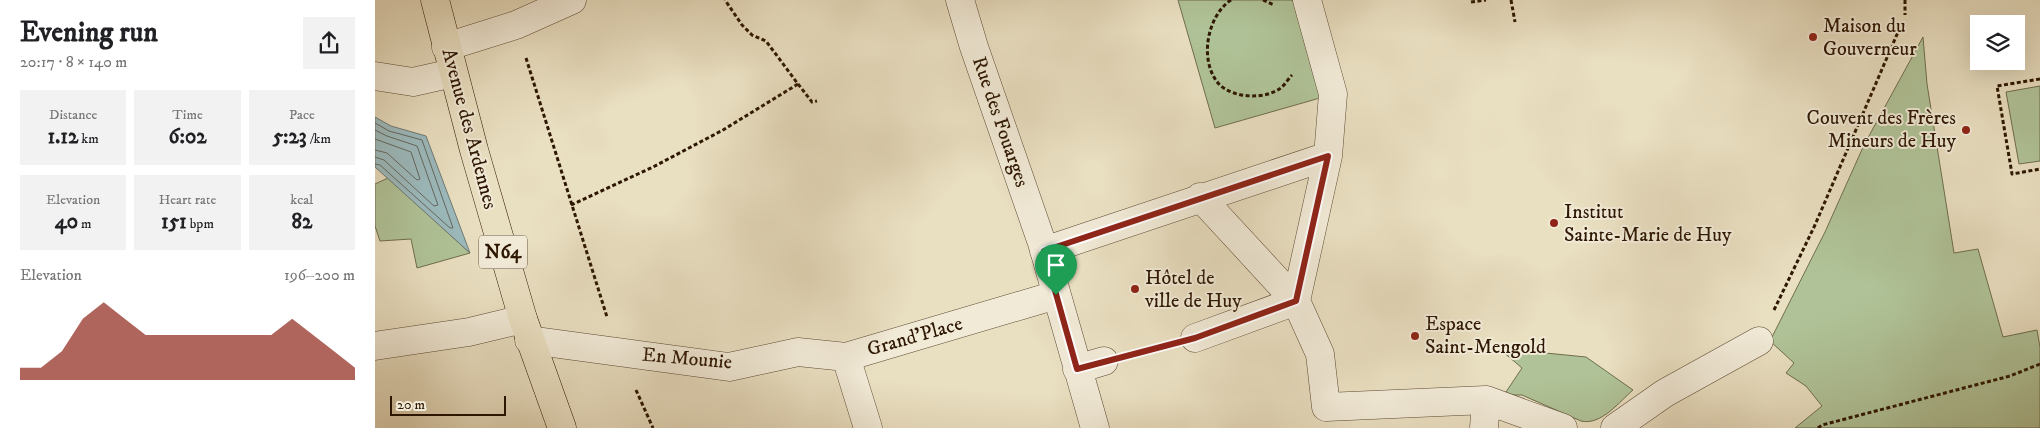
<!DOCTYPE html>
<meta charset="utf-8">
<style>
:root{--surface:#fff;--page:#f2f2f2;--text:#202124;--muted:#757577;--accent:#8f2418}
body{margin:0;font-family:"IM FELL DW Pica",serif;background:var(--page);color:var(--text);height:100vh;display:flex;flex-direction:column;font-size:19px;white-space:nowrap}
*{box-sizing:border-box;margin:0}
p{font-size:16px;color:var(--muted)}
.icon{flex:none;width:28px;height:28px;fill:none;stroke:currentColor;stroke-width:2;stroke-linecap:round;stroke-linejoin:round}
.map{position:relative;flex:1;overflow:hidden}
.panel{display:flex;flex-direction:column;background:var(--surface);width:375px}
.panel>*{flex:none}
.controls{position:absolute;left:1595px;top:15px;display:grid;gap:10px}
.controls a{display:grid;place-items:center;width:55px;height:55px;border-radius:0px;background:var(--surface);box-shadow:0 5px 20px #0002;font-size:25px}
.scale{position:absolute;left:15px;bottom:12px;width:116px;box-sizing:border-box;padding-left:5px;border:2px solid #2e1702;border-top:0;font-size:14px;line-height:18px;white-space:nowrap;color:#2e1702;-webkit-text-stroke:4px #f1ead7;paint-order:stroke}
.pin{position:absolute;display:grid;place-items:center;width:42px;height:42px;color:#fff;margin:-51px -21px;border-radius:50% 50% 50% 0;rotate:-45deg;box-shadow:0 0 5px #0007}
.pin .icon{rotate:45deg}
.round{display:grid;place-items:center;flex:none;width:52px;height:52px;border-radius:0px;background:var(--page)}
.overview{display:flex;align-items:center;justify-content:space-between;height:85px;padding:0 20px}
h1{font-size:28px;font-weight:700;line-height:38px}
.figures{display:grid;grid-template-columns:repeat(3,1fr);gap:8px;height:85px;padding:5px 20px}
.figures div{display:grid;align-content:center;border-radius:0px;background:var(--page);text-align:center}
.figures b{font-size:21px;font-weight:700}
.figures small{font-size:14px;font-weight:400}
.figures p{font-size:14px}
.chart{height:140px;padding:10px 20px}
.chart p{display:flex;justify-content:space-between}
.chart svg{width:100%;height:90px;margin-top:5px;fill:var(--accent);opacity:.7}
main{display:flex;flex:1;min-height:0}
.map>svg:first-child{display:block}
</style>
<main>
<section class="panel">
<div class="overview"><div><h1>Evening run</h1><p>20:17 · 8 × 140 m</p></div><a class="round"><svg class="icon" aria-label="share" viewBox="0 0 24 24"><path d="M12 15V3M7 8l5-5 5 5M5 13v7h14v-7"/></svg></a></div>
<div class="figures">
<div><p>Distance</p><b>1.12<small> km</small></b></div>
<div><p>Time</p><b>6:02</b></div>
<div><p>Pace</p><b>5:23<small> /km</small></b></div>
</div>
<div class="figures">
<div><p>Elevation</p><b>40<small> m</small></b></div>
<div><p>Heart rate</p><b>151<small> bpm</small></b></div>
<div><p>kcal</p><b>82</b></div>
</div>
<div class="chart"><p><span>Elevation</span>196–200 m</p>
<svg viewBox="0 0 160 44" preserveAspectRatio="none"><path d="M0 44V38L10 38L20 30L30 14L40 6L50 14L60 22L70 22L80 22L90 22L100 22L110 22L120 22L130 14L140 22L150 30L160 38V44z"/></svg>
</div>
</section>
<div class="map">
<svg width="1665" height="428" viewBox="0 0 1665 428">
<rect width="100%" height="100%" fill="#e9dfc1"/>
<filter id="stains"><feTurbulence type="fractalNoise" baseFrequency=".004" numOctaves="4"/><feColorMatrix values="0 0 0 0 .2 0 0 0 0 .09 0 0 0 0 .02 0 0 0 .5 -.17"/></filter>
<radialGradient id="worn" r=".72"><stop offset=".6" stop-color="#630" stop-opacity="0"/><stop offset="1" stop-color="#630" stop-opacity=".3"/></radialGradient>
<!-- green -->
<path fill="#b0c398" stroke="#6f6d4d" d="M 803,0 L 918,0 L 945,98 L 840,128 Z
M 1548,37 L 1552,84 L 1579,253 L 1603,249 L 1628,337 L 1662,330 L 1665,347 L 1665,428 L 1420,428 L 1447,406 L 1431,386 L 1411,373 L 1419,363 L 1395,341 L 1450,232 L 1489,145 Z
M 1665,86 L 1665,161 L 1644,164 L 1631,92 Z
M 13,178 L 95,253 L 42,268 L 36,239 L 5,241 L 0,226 L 0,184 Z
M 1130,349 L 1211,357 L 1258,390 C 1245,401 1226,426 1206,421 L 1147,395 L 1129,395 L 1147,368 L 1127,351 Z"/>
<!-- water -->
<path fill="#9cbabd" stroke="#707972" d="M 0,117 L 16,126 L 51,136 L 95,253 L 0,167 Z"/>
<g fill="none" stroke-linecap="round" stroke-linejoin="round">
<!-- shore -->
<path stroke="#656860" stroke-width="1" d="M 0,123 L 14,131 L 47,140 L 78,228 L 75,228 L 5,165 L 0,164
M 0,130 L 12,136 L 42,146 L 63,205 L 59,206 L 9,160 L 0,157
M 0,139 L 36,152 L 45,179 L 42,180 L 12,153 L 0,150"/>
<!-- minor casing -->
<g stroke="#5d4932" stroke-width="29">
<path id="minor" d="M 585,0 L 599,47 L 667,243 L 720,428
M 71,47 L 141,25 L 197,0
M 0,76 L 38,82 L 78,73
M 825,197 L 921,301 L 945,354 L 951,407 L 1111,400 L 1188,428
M 669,251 L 953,156
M 820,338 L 921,301 L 953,156 L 958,94 L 932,0
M 154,340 L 354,367 L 423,352 L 471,357 L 681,295
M 0,346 L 94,332 L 148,319
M 471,357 L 493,428
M 702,369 L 729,361
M 1109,428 L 1111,400
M 1240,428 L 1290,393 L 1384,341"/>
</g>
<!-- major casing -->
<g stroke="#2e1702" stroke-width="29">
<path id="major" d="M 60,0 L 99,150 L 148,319 L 187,428"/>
</g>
<!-- path -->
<path stroke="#2e1702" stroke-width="3" stroke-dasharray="4 2.5" stroke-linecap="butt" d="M 856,0 C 832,16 824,60 843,83 C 857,99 892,100 907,87 C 911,83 914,78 917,75
M 888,0 L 899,5
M 1136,0 L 1140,22
M 1530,0 L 1530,15
M 1096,2 L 1111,0
M 151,58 L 232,317
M 1665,79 L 1622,86 L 1637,174 L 1665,169
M 423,84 L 437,102 L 442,101
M 196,205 L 278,167 L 348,130 L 423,84 L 391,41 L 377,35 L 367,25 L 350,0
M 1399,310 L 1440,225 L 1523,32
M 761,353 L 786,346
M 261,390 L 278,428
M 1443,428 L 1447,425 L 1635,376 L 1665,364"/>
<!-- minor -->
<use href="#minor" stroke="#f1ead7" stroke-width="28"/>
<!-- major -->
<use href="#major" stroke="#e9dfc1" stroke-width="28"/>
</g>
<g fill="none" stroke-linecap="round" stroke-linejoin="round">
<!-- route casing -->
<g stroke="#fff" stroke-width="10">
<path id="route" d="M 953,156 L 921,301 L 820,338 L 702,369 L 669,251 Z"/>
</g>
<!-- route -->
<use href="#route" stroke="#8f2418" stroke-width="6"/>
</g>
<!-- markers -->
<g fill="#8f2418" stroke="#f1ead7" stroke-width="2">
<circle cx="1438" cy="37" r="5"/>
<circle cx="1591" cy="130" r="5"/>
<circle cx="1179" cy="223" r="5"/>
<circle cx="760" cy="289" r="5"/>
<circle cx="1040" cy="336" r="5"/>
</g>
<g text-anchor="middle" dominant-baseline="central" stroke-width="4" stroke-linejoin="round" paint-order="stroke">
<!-- shield labels -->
<rect fill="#f1ead7" stroke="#685642" stroke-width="1" x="104" y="235.5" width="48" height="33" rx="4"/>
<g font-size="19" font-weight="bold" fill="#2e1702">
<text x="128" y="252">N64</text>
</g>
<!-- poi labels -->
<g font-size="20" fill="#2e1702" stroke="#f1ead7" text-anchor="start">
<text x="1448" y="26">Maison du<tspan x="1448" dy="23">Gouverneur</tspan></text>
<text x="1581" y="118" text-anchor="end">Couvent des Frères<tspan x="1581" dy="23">Mineurs de Huy</tspan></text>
<text x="1189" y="212">Institut<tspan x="1189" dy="23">Sainte-Marie de Huy</tspan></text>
<text x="770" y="278">Hôtel de<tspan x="770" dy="23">ville de Huy</tspan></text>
<text x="1050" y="324">Espace<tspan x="1050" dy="23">Saint-Mengold</tspan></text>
</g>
<!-- street labels -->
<g font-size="20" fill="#2e1702" stroke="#f1ead7">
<text transform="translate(625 122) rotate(71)">Rue des Fouarges</text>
<text transform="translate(94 129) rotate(75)">Avenue des Ardennes</text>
<text transform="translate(540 337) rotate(-16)">Grand'Place</text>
<text transform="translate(312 359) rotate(5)">En Mounie</text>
</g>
</g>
<rect width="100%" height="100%" filter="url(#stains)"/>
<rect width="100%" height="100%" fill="url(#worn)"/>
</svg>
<div class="controls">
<a><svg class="icon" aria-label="layers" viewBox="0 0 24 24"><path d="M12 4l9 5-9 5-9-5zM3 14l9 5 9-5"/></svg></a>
</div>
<div class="scale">20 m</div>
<div class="pin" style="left:681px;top:295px;background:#1e9e55"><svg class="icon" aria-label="arrive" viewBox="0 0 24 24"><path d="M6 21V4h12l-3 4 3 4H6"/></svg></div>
</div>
</main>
